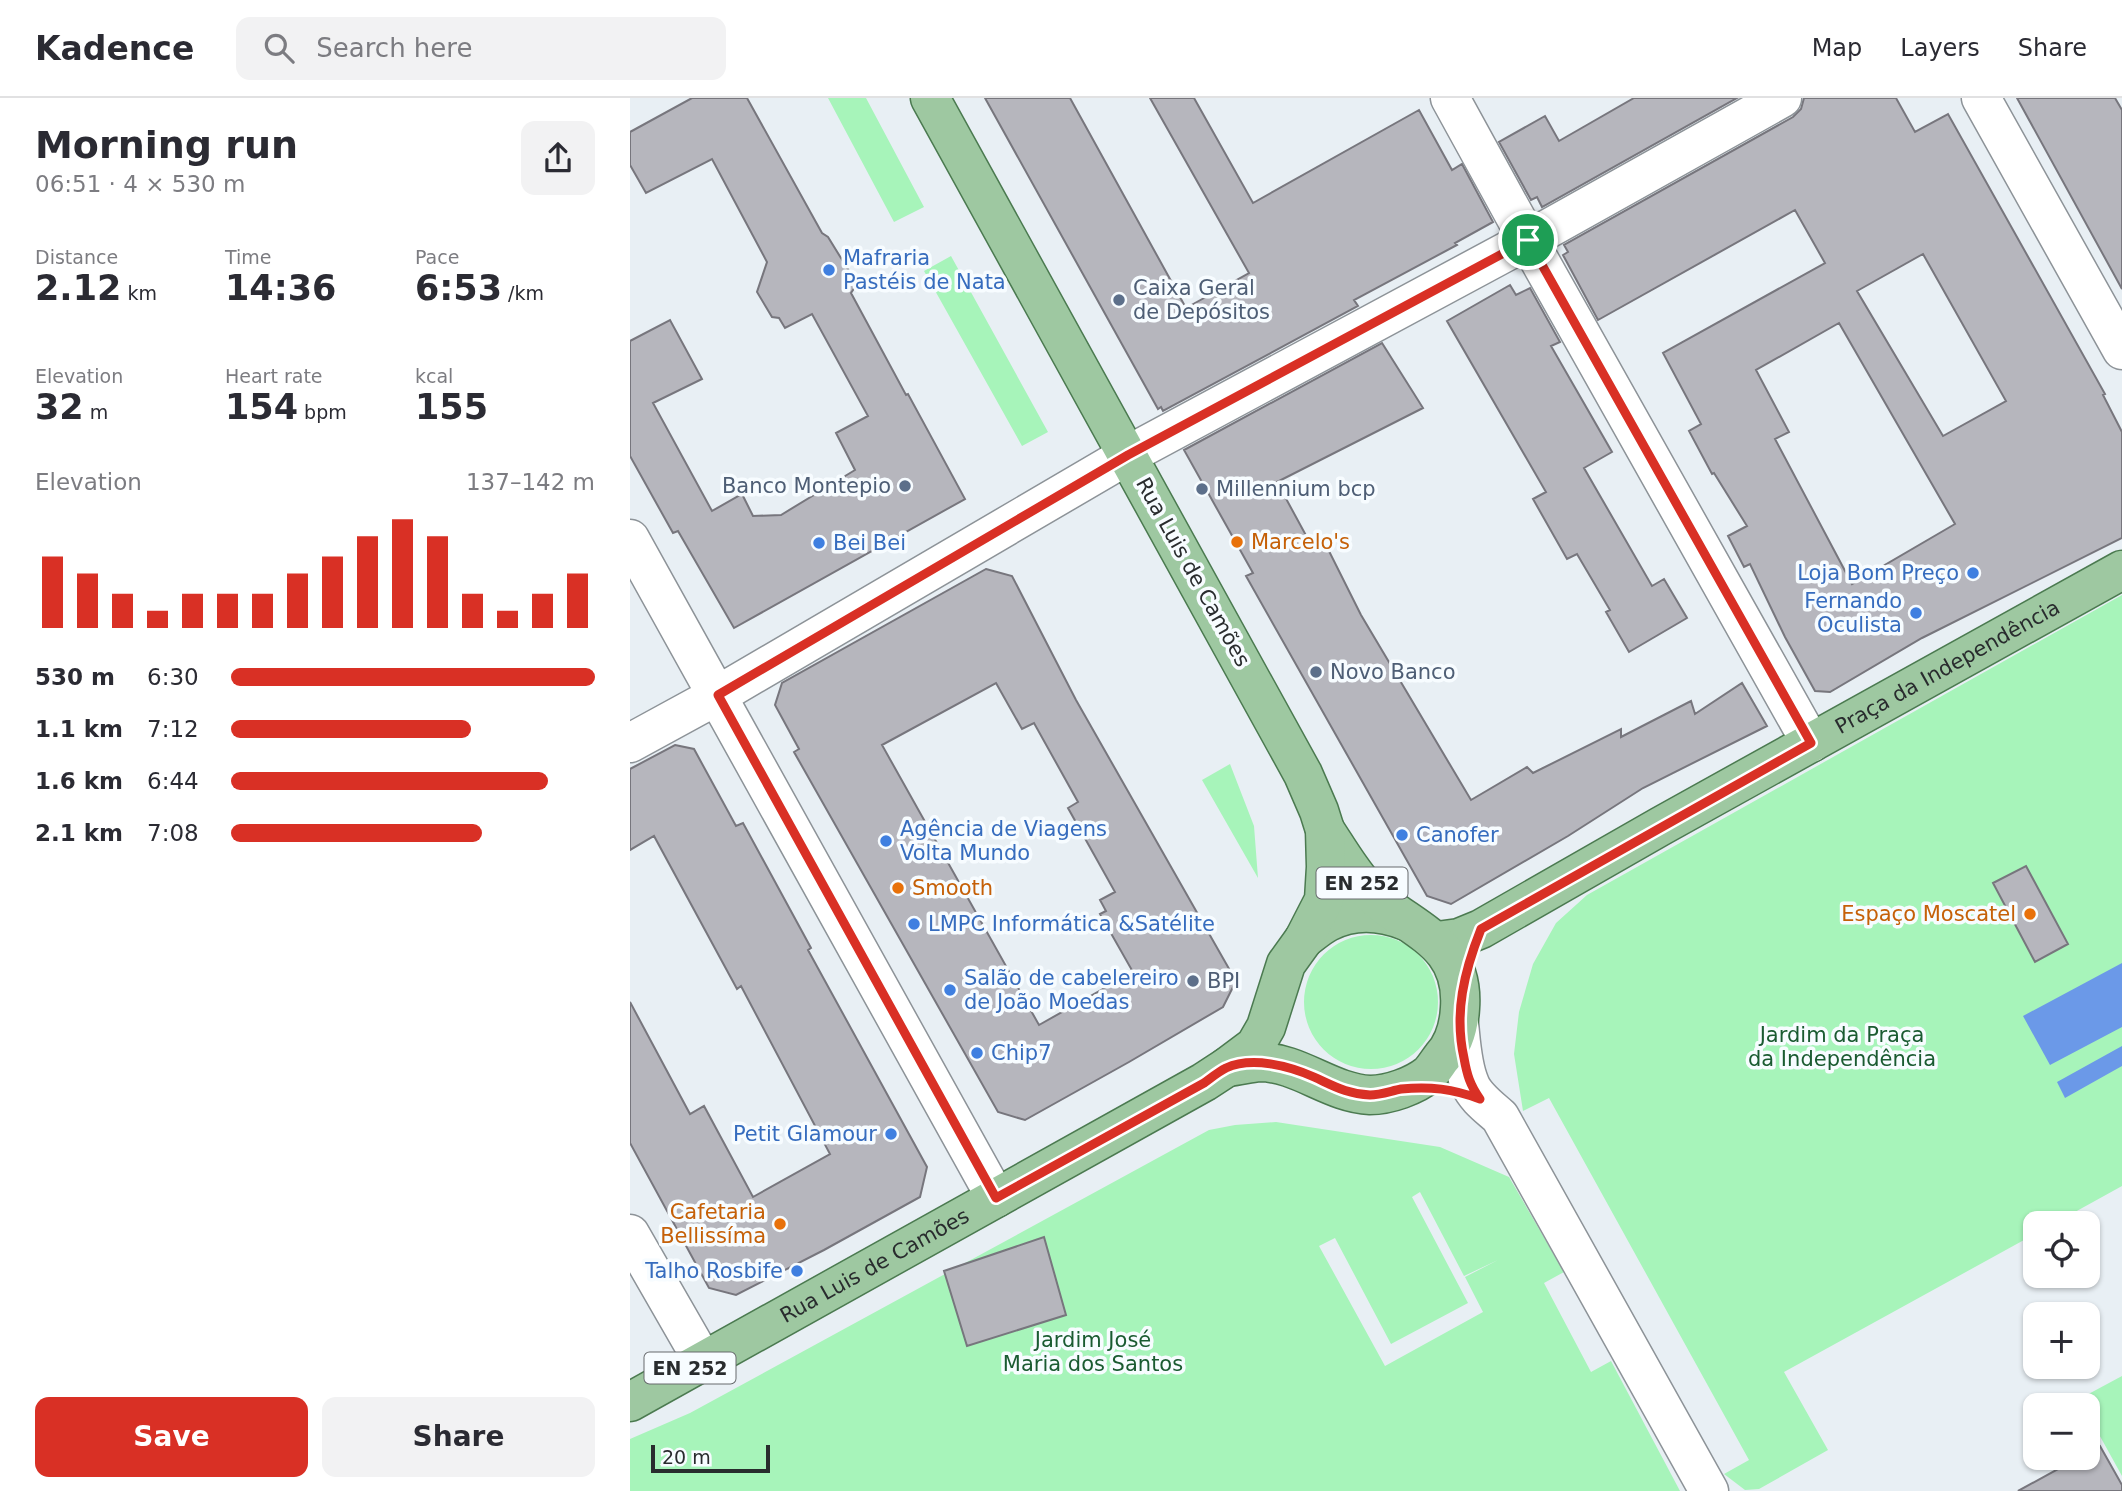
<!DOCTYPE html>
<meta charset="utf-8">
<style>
:root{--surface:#fff;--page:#f2f2f3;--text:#2b2b33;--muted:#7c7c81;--line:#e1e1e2;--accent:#d93025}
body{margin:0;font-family:"DejaVu Sans",sans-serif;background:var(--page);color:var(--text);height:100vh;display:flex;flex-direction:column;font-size:26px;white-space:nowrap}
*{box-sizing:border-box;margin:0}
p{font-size:23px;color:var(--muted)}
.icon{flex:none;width:38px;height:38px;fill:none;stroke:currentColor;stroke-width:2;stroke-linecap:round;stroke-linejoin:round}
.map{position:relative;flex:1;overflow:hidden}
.sheet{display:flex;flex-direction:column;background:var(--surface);width:630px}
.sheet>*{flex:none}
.controls{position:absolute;left:1393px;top:1113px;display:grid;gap:14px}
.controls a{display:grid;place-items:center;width:77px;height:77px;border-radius:14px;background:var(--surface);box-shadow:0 2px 5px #0004;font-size:35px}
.scale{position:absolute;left:21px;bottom:18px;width:119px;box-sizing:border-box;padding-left:7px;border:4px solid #292c2e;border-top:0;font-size:19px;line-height:24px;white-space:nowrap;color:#292c2e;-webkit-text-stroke:5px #f7fcff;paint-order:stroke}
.pin{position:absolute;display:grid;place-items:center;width:60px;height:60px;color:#fff;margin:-30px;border:4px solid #fff;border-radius:50%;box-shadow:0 2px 7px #0007}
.round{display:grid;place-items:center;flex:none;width:74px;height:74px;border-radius:14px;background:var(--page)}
.overview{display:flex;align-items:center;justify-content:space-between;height:119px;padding:0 35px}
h1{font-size:38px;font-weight:700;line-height:52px}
.metrics{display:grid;grid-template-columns:repeat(3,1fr);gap:10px;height:119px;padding:7px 35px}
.metrics div{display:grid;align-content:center}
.metrics b{font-size:35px;font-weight:700}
.metrics small{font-size:19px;font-weight:400}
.metrics p{font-size:19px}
.chart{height:196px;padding:14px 35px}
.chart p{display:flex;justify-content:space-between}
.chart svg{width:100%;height:126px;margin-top:7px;stroke:var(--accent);stroke-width:6}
.action{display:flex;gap:14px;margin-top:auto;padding:14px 35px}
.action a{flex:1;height:80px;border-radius:14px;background:var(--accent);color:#fff;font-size:28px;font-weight:700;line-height:80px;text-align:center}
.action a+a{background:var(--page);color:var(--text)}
ul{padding:0 35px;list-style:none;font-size:23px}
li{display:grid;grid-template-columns:112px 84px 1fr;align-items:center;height:52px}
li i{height:18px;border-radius:9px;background:var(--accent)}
header{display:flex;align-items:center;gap:42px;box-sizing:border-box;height:98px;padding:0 35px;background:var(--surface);border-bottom:2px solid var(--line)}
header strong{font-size:33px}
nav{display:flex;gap:38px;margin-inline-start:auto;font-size:24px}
.search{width:490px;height:63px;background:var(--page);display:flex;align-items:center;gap:18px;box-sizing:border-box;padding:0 24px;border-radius:14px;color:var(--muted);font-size:26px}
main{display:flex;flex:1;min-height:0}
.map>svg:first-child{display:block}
</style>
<header>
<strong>Kadence</strong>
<div class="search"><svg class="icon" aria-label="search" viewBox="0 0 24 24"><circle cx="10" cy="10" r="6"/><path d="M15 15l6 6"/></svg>Search here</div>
<nav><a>Map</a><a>Layers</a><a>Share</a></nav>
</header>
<main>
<section class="sheet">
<div class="overview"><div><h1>Morning run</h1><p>06:51 · 4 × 530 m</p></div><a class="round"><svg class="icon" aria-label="share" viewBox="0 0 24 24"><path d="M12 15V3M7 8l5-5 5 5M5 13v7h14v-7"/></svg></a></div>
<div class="metrics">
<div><p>Distance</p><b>2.12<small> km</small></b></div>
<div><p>Time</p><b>14:36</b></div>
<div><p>Pace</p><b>6:53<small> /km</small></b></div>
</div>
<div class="metrics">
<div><p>Elevation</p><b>32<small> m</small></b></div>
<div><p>Heart rate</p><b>154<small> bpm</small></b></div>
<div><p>kcal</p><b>155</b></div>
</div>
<div class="chart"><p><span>Elevation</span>137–142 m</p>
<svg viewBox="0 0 160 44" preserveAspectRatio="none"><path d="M5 44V19M15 44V25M25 44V32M35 44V38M45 44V32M55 44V32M65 44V32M75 44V25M85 44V19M95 44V12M105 44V6M115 44V12M125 44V32M135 44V38M145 44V32M155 44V25"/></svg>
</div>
<ul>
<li><b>530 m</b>6:30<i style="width:100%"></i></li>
<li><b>1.1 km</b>7:12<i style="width:66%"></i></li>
<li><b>1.6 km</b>6:44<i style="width:87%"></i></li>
<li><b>2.1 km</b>7:08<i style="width:69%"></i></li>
</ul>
<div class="action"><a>Save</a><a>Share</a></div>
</section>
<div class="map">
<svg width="1492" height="1393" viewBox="0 0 1492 1393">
<rect width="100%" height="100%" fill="#e8eff4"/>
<!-- green -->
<path fill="#a7f4ba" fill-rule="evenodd" d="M 198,0 L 236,0 L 294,109 L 264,124 Z
M 321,158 L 418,334 L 392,348 L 294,173 Z
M 1492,497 L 1492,1088 L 1425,1125 L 1405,1125 L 1405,1136 L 1154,1274 L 1198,1352 L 1129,1391 L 1115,1392 L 1094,1376 L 1119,1362 L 919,1000 L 893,1013 L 884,956 L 889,914 L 903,866 L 926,825 L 957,797 Z
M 600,666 L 624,728 L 628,780 L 572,682 Z
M674 904a67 67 0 1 1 134 0a67 67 0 1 1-134 0Z
M 646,1024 L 810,1049 L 879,1079 L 934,1174 L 914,1185 L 961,1274 L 981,1263 L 1050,1393 L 0,1393 L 0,1341 L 60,1315 L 579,1032 L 605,1027 ZM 790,1094 L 834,1178 L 868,1162 L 835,1179 L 853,1214 L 755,1268 L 689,1148 L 705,1140 L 761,1246 L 838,1205 L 782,1099 Z
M 1492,1278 L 1492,1378 L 1466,1331 L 1458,1335 L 1458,1307 L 1438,1307 Z"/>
<!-- water -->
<path fill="#6b99e8" d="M 1492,865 L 1492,929 L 1420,967 L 1393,918 Z
M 1492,948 L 1492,968 L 1435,1000 L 1427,984 Z"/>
<!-- building -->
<path fill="#b6b6bd" stroke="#77767d" stroke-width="2" fill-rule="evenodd" d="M 62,0 L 117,0 L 192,135 L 198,139 L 227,186 L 221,195 L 276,297 L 278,296 L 335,401 L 104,530 L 48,433 L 43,435 L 0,358 L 0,243 L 40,222 L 72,281 L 23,305 L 82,413 L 112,396 L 123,418 L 151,417 L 225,372 L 206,335 L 238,318 L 182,216 L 155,230 L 149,220 L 142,219 L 127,194 L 137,164 L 82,61 L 16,95 L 0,67 L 0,34 Z
M 355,0 L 440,0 L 556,210 L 619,175 L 520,0 L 564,0 L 623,105 L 789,12 L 822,72 L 832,66 L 863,124 L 825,145 L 827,147 L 724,202 L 728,208 L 533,313 L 531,309 L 528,311 Z
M 1004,0 L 1107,0 L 912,109 L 907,99 L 901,102 L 869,44 L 915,18 L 929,43 Z
M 1174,0 L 1266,0 L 1285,34 L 1318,16 L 1475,296 L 1473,297 L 1492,334 L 1492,440 L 1292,540 L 1200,594 L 1185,593 L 1155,539 L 1120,466 L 1114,469 L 1098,438 L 1117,428 L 1084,375 L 1082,376 L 1059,333 L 1071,326 L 1033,255 L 1195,165 L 1165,112 L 968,222 L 933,157 L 938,154 L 934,147 L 1163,19 L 1171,11 ZM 1293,156 L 1376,303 L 1313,338 L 1227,193 ZM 1209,225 L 1325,426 L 1222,486 L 1145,341 L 1159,334 L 1126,272 Z
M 1387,0 L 1485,0 L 1492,12 L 1492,191 Z
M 880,187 L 886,197 L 900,190 L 930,244 L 921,248 L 982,354 L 954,370 L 1022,488 L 1034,481 L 1057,520 L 999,554 L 976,514 L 980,512 L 947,456 L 937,461 L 903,401 L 916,394 L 817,223 Z
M 752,245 L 793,310 L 647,384 L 679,443 L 691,437 L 731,517 L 841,702 L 897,669 L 903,675 L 991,631 L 991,639 L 1061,603 L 1065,616 L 1112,585 L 1137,628 L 1013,690 L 938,738 L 821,806 L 797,798 L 616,478 L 623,475 L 554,352 Z
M 356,471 L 382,478 L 446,602 L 606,883 L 593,909 L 499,964 L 395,1022 L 368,1014 L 164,654 L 169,651 L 145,607 L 152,585 ZM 366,585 L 392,631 L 404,625 L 448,704 L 438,710 L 485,794 L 470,802 L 476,813 L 470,816 L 503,874 L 409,927 L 252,647 Z
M 45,647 L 64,651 L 106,728 L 113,725 L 181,850 L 178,852 L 297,1069 L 290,1099 L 194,1152 L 106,1197 L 79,1190 L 0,1045 L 0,904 L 60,1016 L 74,1008 L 123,1099 L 200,1056 L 111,888 L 107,891 L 24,738 L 0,752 L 0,671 Z
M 1396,768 L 1438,846 L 1405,864 L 1363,785 Z
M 414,1139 L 436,1217 L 337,1248 L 314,1173 Z
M 1470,1348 L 1492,1387 L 1492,1393 L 1388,1393 L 1448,1360 L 1458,1360 L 1458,1355 Z"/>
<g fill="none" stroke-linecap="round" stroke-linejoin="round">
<!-- minor casing -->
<g stroke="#8d9398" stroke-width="41">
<path id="minor" d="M 820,0 L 898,142 L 1181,645
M 1351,0 L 1492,252
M 0,441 L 366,1100
M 0,645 L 88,597 L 498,357 L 898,142 L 1152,0
M 829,925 C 831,944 832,968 840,986 C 845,999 859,1009 870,1019 L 1079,1393
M 0,1136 L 73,1263"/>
</g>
<!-- major casing -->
<g stroke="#4b7a50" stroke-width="41">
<g id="major">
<path d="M 674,841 C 682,835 690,828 698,824 C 723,811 751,813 776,823"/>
<path id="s1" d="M 807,843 L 829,840 L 851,831 L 1031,728 L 1492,472"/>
<path d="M 597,969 C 608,968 619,965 629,964 C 669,964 700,995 740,997 C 759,997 784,988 799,976 C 804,971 808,964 812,959 C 824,946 829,928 830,910 C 835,838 772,831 734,788 C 719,771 707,750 695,732"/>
<path id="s2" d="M 0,1304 L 574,984 L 597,969 L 625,948 L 636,929 L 656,866 L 674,841 L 694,802 L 696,769 L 695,732 L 689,713 L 673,676 L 300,0"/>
</g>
</g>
<!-- minor -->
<use href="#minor" stroke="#fff" stroke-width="38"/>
<!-- major -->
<use href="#major" stroke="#9ec8a1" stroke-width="38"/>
</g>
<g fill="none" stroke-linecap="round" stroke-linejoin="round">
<!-- route casing -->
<g stroke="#fff" stroke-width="14">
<path id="route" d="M 898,142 L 1181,645 L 851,831 C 834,874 824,915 834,960 C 837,977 840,987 850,1001 C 823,991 800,988 771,991 C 761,993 750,997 740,997 C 717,996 704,988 684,979 C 659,968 622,958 596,970 C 588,974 581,980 574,985 L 366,1100 L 88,597 L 498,357 Z"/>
</g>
<!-- route -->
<use href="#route" stroke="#d93025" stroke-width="9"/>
</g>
<!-- markers -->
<g fill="#3f7fe0" stroke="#f7fcff" stroke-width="2.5">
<circle cx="199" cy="172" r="7"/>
<circle cx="189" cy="445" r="7"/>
<circle cx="1343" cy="475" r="7"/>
<circle cx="1286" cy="515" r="7"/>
<circle cx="772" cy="737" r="7"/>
<circle cx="256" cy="743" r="7"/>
<circle cx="284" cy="826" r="7"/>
<circle cx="320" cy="892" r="7"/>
<circle cx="347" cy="955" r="7"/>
<circle cx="261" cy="1036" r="7"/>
<circle cx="167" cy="1173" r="7"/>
</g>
<g fill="#5c6f8a" stroke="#f7fcff" stroke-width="2.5">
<circle cx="489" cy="202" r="7"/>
<circle cx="275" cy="388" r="7"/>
<circle cx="572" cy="391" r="7"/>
<circle cx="686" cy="574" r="7"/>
<circle cx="563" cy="883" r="7"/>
</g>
<g fill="#e8710a" stroke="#f7fcff" stroke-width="2.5">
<circle cx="607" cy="444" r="7"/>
<circle cx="268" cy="790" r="7"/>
<circle cx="1400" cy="816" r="7"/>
<circle cx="150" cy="1126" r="7"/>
</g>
<g text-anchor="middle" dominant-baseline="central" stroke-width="7" stroke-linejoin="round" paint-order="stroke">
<!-- shield labels -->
<g fill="#f7fcff" stroke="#676a6d" stroke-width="2">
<rect x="686.5" y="769.5" width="91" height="31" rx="5"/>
<rect x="14.5" y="1254.5" width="91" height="31" rx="5"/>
</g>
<g font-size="19" font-weight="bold" fill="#292c2e">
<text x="732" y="785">EN 252</text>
<text x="60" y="1270">EN 252</text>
</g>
<!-- shop labels -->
<g font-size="21" fill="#366cbe" stroke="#f7fcff" text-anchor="start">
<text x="213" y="160">Mafraria<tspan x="213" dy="24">Pastéis de Nata</tspan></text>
<text x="203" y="445">Bei Bei</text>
<text x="1329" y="475" text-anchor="end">Loja Bom Preço</text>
<text x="1272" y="503" text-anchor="end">Fernando<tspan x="1272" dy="24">Oculista</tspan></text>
<text x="270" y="731">Agência de Viagens<tspan x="270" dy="24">Volta Mundo</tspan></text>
<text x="786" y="737">Canofer</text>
<text x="298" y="826">LMPC Informática &amp;Satélite</text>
<text x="334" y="880">Salão de cabelereiro<tspan x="334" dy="24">de João Moedas</tspan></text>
<text x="361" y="955">Chip7</text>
<text x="247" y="1036" text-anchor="end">Petit Glamour</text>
<text x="153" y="1173" text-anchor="end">Talho Rosbife</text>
</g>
<!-- service labels -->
<g font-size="21" fill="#4e5e75" stroke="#f7fcff" text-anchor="start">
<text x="503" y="190">Caixa Geral<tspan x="503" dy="24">de Depósitos</tspan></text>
<text x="261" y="388" text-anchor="end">Banco Montepio</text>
<text x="586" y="391">Millennium bcp</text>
<text x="700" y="574">Novo Banco</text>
<text x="577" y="883">BPI</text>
</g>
<!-- food labels -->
<g font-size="21" fill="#c56008" stroke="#f7fcff" text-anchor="start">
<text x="621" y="444">Marcelo's</text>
<text x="282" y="790">Smooth</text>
<text x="1386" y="816" text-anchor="end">Espaço Moscatel</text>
<text x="136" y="1114" text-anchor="end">Cafetaria<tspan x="136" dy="24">Bellissíma</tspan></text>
</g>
<!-- street labels -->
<g font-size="21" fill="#292c2e" stroke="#f7fcff">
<text transform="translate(563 474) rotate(61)">Rua Luis de Camões</text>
<text stroke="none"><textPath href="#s1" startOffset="581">Praça da Independência</textPath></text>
<text stroke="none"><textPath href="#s2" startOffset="280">Rua Luis de Camões</textPath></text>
</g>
<!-- park labels -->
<g font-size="21" fill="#1a5b31" stroke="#f7fcff">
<text x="1212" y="937">Jardim da Praça<tspan x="1212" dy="24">da Independência</tspan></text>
<text x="463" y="1242">Jardim José<tspan x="463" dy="24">Maria dos Santos</tspan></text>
</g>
</g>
</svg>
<div class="controls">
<a><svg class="icon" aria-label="locate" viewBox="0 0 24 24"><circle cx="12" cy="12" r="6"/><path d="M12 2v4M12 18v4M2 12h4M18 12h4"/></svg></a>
<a>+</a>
<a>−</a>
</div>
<div class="scale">20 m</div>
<div class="pin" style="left:898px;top:142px;background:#1e9e55"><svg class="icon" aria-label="arrive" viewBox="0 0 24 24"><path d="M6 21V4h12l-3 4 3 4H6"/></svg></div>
</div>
</main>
